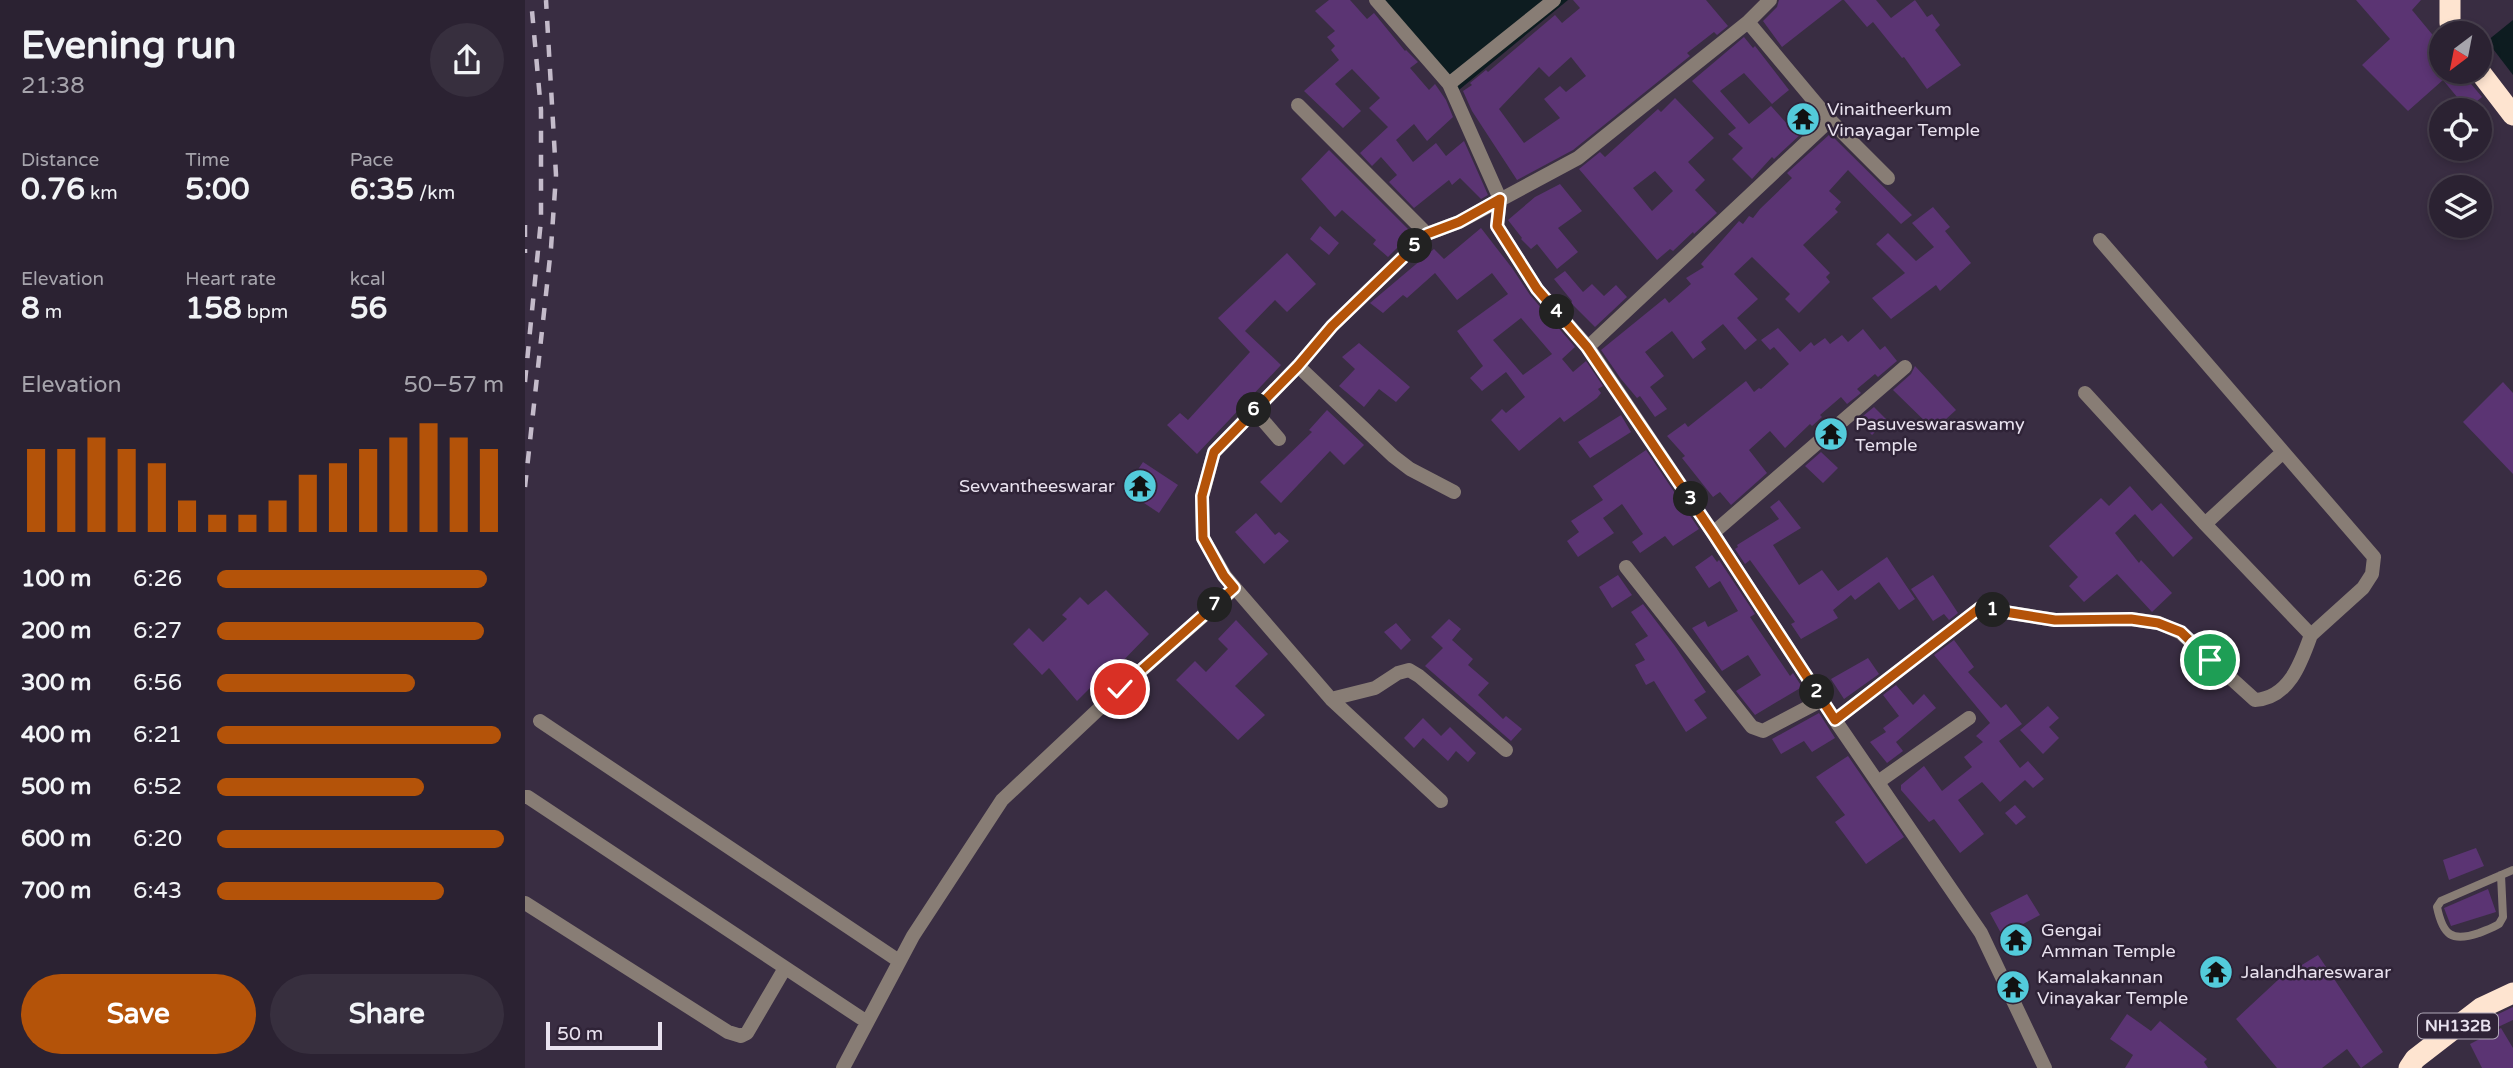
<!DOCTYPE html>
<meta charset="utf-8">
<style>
:root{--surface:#2b2232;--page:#372f3e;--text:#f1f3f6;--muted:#a6a4ac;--line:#473f4d;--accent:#b45309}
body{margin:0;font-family:"Varela Round",sans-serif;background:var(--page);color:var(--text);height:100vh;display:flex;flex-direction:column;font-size:26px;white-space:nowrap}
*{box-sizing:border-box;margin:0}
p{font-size:23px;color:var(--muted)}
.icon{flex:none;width:38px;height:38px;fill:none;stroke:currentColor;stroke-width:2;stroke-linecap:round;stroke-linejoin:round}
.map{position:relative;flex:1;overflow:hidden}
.details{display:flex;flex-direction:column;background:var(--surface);width:525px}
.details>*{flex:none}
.needle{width:46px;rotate:212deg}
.fabs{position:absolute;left:1904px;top:21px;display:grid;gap:14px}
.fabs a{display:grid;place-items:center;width:63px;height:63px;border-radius:50%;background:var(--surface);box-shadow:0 4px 10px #0003,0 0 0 2px var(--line);font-size:35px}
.scale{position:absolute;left:21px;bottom:18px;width:116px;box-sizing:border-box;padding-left:7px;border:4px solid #e9e2ef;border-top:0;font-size:19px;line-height:24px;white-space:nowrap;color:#e9e2ef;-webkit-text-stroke:5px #2f2337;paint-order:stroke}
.pin{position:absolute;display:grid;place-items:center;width:60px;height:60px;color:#fff;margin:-30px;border:4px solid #fff;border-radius:50%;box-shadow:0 2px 7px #0007}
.km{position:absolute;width:35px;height:35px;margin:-18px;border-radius:50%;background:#222;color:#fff;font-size:19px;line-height:35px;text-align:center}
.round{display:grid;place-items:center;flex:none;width:74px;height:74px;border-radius:37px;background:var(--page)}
.headline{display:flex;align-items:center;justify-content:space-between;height:119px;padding:0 21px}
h1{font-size:38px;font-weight:800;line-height:52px}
.metrics{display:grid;grid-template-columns:repeat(3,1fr);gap:10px;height:119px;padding:7px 21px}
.metrics div{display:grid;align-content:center}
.metrics b{font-size:30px;font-weight:800}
.metrics small{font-size:19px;font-weight:400}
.metrics p{font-size:19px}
.chart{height:196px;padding:14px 21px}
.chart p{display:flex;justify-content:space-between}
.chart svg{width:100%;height:126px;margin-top:7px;stroke:var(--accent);stroke-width:6}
.primary-button{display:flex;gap:14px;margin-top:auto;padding:14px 21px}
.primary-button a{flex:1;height:80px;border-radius:42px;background:var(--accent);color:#fff;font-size:28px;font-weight:800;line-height:80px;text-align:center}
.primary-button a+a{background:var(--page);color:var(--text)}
ul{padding:0 21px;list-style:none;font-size:23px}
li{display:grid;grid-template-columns:112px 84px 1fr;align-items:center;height:52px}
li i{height:18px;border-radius:9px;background:var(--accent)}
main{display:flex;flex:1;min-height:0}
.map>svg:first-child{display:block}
</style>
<main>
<section class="details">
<div class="headline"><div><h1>Evening run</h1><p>21:38</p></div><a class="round"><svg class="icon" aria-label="share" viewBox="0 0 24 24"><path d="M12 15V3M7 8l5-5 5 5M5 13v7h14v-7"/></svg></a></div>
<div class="metrics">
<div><p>Distance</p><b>0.76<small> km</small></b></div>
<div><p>Time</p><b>5:00</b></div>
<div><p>Pace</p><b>6:35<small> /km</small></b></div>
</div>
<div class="metrics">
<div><p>Elevation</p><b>8<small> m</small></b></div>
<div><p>Heart rate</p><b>158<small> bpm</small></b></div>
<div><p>kcal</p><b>56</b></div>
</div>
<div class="chart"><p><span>Elevation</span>50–57 m</p>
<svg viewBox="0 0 160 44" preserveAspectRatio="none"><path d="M5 44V15M15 44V15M25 44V11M35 44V15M45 44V20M55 44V33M65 44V38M75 44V38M85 44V33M95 44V24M105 44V20M115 44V15M125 44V11M135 44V6M145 44V11M155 44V15"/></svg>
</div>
<ul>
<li><b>100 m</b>6:26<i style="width:94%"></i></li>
<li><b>200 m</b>6:27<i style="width:93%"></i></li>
<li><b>300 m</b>6:56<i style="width:69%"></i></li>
<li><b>400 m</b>6:21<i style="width:99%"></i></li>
<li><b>500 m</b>6:52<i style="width:72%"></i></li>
<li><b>600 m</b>6:20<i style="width:100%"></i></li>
<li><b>700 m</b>6:43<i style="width:79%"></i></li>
</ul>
<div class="primary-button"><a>Save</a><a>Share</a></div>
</section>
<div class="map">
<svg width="1988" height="1068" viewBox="0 0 1988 1068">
<rect width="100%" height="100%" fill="#392d42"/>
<!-- water -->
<path fill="#0d1c20" d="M 853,0 L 1043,0 L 929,94 Z
M 1988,20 L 1988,75 L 1962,41 Z"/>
<!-- building -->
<path fill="#5b3473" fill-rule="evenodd" d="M 804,0 L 825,0 L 842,19 L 849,13 L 880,51 L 881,50 L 893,62 L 885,68 L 904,90 L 910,84 L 921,100 L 928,117 L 902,141 L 889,124 L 871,140 L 888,162 L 911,143 L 921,156 L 939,141 L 963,195 L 956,199 L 935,178 L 927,185 L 924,180 L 889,208 L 864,182 L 872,175 L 856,157 L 847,166 L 835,153 L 863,127 L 844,108 L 855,98 L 827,69 L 810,84 L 836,111 L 818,128 L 779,91 L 814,60 L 806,50 L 810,46 L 802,37 L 810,31 L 790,11 Z
M 1048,0 L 1181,0 L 1203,26 L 1192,35 L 1189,32 L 1162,53 L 1165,56 L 1048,150 L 992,180 L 947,111 L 938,91 L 947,85 L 945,83 L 961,70 L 963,72 L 1030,15 L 1037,23 L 1055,8 ZM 1046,57 L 1061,76 L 1041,92 L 1035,86 L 1019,99 L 1035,118 L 999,143 L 974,109 L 1014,67 L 1024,77 Z
M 1254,0 L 1317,0 L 1257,47 L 1238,21 L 1252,7 Z
M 1319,0 L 1351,0 L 1366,18 L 1390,0 L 1402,17 L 1407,14 L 1415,25 L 1410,30 L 1436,65 L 1402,89 L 1379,57 L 1377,58 L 1348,22 L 1342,27 Z
M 1831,0 L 1896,0 L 1887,10 L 1916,45 L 1916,72 L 1936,72 L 1957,97 L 1942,109 L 1918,80 L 1883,111 L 1837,65 L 1865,39 Z
M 1219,37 L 1228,48 L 1230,46 L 1264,90 L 1247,104 L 1219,73 L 1195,91 L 1224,124 L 1246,106 L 1263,125 L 1279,109 L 1290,121 L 1249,159 L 1247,157 L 1227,179 L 1207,159 L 1218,148 L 1203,134 L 1211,128 L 1167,81 Z
M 1150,98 L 1189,138 L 1163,162 L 1180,180 L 1170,190 L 1192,213 L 1169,234 L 1168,232 L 1148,251 L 1145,249 L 1132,260 L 1054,169 L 1075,152 L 1080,157 L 1133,109 L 1136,112 ZM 1130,171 L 1148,191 L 1127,211 L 1108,188 Z
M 1305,134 L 1387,215 L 1376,224 L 1323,170 L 1304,191 L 1316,202 L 1310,209 L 1313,212 L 1278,245 L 1305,273 L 1301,277 L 1305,282 L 1274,313 L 1260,299 L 1265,294 L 1227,257 L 1209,274 L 1233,299 L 1212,318 L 1232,340 L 1220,350 L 1198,324 L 1176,342 L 1181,349 L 1168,359 L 1147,331 L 1120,352 L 1139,376 L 1125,387 L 1142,409 L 1130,417 L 1115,396 L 1112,398 L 1096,379 L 1076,350 L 1140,298 L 1144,303 L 1166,284 L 1161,278 L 1179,267 L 1176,264 L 1214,221 L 1218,224 L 1224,216 L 1228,218 L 1235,209 L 1267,178 L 1262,173 Z
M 804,150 L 887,233 L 863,257 L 848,244 L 851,240 L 817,210 L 810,217 L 776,179 Z
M 1035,184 L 1057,211 L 1033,228 L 1053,252 L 1032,269 L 1012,244 L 1006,249 L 996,239 L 997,238 L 983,220 L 1010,197 Z
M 1408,207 L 1425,227 L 1420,231 L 1446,263 L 1415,291 L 1411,285 L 1366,319 L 1347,298 L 1380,273 L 1351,244 L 1363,233 L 1391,261 L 1409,247 L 1387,223 Z
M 795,226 L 814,243 L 804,255 L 785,239 Z
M 956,228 L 987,268 L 1005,295 L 1050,347 L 1037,359 L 1048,372 L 1061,361 L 1078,386 L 1073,389 L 1076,393 L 1072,398 L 1039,422 L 1035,417 L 994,451 L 966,420 L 977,409 L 981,413 L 1000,397 L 981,372 L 957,391 L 945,378 L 958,366 L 932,331 L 983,294 L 967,273 L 932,300 L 910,273 L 882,298 L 878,295 L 858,313 L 845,303 L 909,249 L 919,259 ZM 996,318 L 1027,354 L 998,375 L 968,340 Z
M 762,253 L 791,284 L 762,312 L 750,300 L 720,331 L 756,365 L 672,454 L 642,425 L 655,413 L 663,420 L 725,352 L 693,318 Z
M 1040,271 L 1058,292 L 1067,284 L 1079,296 L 1091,285 L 1102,297 L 1070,327 L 1046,303 L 1047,301 L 1029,279 Z
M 1253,328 L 1275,352 L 1286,342 L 1289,346 L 1300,338 L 1305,344 L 1317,335 L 1323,342 L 1338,329 L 1355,350 L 1360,346 L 1372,361 L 1353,377 L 1350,374 L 1332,389 L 1336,393 L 1322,404 L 1316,397 L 1295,415 L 1297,417 L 1287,426 L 1285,424 L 1260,448 L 1245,431 L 1224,450 L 1242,473 L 1206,505 L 1195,492 L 1188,497 L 1157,458 L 1160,456 L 1142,436 L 1160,423 L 1163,427 L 1221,381 L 1229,392 L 1234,388 L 1236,389 L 1264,364 L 1249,347 L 1245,350 L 1236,340 Z
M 834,343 L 885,387 L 871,402 L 854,389 L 839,407 L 814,386 L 830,369 L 817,357 Z
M 1390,366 L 1431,410 L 1409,430 L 1368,390 L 1386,374 Z
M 1978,382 L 1988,393 L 1988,474 L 1938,422 Z
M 1349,407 L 1362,420 L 1347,435 L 1333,420 Z
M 802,410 L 839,445 L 819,465 L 805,451 L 756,503 L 735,482 L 787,432 L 784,430 Z
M 1096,415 L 1106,432 L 1065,458 L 1053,442 Z
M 1121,450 L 1174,529 L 1148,546 L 1140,536 L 1115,553 L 1107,542 L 1118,534 L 1097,504 L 1078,518 L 1089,533 L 1053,557 L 1042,541 L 1054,532 L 1046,521 L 1078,500 L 1068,486 Z
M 1296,452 L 1313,468 L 1298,483 L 1280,466 Z
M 618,462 L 653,485 L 634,513 L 613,499 L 621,486 L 608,477 Z
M 1605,486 L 1627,511 L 1636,503 L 1668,538 L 1648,557 L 1610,514 L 1590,533 L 1614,563 L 1616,560 L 1647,593 L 1627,612 L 1592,574 L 1559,602 L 1544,586 L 1553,577 L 1524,546 L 1576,498 L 1584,506 Z
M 1254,500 L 1276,528 L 1248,545 L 1274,585 L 1297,570 L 1313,591 L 1362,557 L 1390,599 L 1374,610 L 1354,582 L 1330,600 L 1326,595 L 1308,610 L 1313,618 L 1276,639 L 1266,624 L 1270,622 L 1225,560 L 1220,564 L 1210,549 L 1213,547 L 1212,545 L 1254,519 L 1245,507 Z
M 731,513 L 750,535 L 754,532 L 764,541 L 739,564 L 710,532 Z
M 1187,555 L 1192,562 L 1194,560 L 1230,614 L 1225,617 L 1265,676 L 1268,673 L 1277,687 L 1230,715 L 1211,691 L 1236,675 L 1223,655 L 1197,671 L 1167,628 L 1180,621 L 1183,627 L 1213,611 L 1195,581 L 1184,588 L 1170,567 Z
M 1093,575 L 1107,595 L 1087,608 L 1074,587 Z
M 1408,575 L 1433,613 L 1424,620 L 1419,614 L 1408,621 L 1386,589 Z
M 581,590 L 624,634 L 590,669 L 587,666 L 552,701 L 524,668 L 517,675 L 488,644 L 504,628 L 518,642 L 542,619 L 537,615 L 555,597 L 563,605 Z
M 1118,604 L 1150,646 L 1181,692 L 1169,700 L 1182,718 L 1161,732 L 1129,681 L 1121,685 L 1110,665 L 1120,660 L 1110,644 L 1123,636 L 1106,612 Z
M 924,619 L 936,629 L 927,640 L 948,659 L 943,665 L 964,683 L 953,695 L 978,719 L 981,716 L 997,729 L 986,741 L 900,666 L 918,648 L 906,637 Z
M 711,620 L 743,654 L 710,686 L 740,715 L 713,740 L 651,680 L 670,661 L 681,672 L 703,649 L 693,639 Z
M 871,623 L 886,640 L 876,650 L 859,632 Z
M 1429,640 L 1449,667 L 1443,672 L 1476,708 L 1481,704 L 1497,724 L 1474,741 L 1495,768 L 1503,761 L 1519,779 L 1508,788 L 1500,780 L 1475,802 L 1457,782 L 1433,800 L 1459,834 L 1435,853 L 1409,819 L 1404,822 L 1376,790 L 1376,785 L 1399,766 L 1417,791 L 1447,767 L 1439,757 L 1458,742 L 1451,736 L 1465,723 L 1409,655 Z
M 1343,658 L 1354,674 L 1319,699 L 1306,679 Z
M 1371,685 L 1388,705 L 1399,694 L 1411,708 L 1371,742 L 1378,751 L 1362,763 L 1345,742 L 1361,732 L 1358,728 L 1374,716 L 1358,695 Z
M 1523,706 L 1534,718 L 1524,727 L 1534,738 L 1518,754 L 1495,730 Z
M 1294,713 L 1310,738 L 1287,752 L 1279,741 L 1256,754 L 1247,739 Z
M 898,718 L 916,736 L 925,727 L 951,753 L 943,762 L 931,751 L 923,761 L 898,738 L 889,748 L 879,738 Z
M 1323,756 L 1379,837 L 1341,864 L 1310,822 L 1320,815 L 1291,777 Z
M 1490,805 L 1501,817 L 1491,825 L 1480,813 Z
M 1951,848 L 1959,866 L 1924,880 L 1918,860 Z
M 1963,889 L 1971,912 L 1926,926 L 1919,908 Z
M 1502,894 L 1515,915 L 1477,935 L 1465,913 Z
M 1793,955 L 1858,1052 L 1836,1068 L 1822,1049 L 1797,1068 L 1752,1068 L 1711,1019 L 1754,979 Z
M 1988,1007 L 1988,1020 L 1973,1027 L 1967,1017 Z
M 1602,1014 L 1626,1031 L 1635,1021 L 1682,1059 L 1679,1062 L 1683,1068 L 1600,1068 L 1608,1055 L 1585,1039 Z
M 1976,1028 L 1988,1048 L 1988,1068 L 1957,1068 L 1945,1044 Z"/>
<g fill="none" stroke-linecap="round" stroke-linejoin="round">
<!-- lane -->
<path stroke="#887d75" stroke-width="8" d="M 1976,875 L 1978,917 L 1974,924 C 1968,928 1961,930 1954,933 C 1927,942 1918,936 1912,907 L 1916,901 L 1988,870"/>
<!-- street -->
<path stroke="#887d75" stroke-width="14" d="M 851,0 L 924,84 L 975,199 L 972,226 L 1012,289 L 1063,347 L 1188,533 L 1310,720 L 1456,933 L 1520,1068
M 1223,22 L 1305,120 L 1363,178
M 924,84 L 1029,0
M 773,105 L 902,234
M 1575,240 L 1849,557 L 1847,574 L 1838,588 L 1786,635
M 1063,347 L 1305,120
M 773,366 L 868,456 L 885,469 L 929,492
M 729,410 L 754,439
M 1680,524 L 1758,452
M 1188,533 L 1380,367
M 1101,567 L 1227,727 L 1238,731 L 1297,700
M 710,588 L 806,699 L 850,688 L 873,673 L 884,670 L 894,676 L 981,750
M 806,699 L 916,801
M 1310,720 L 1455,608 L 1530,620 L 1606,619 L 1634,623 L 1656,633 L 1730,700 C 1764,698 1776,663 1786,635 L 1680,524 L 1560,393
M 15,721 L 374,961
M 1353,782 L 1444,718
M 0,797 L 3,797 L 342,1022
M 0,903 L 203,1032 L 216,1036 L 222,1033 L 260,968
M 318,1068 L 388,936 L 477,800 L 595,689 L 710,588 L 700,576 L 678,538 L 677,497 L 689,452 L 773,366 L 807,326 L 902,234 L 934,222 L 1053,158 L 1223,22 L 1245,0"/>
<!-- highway -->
<path stroke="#fee4d0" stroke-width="21" d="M 1925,0 L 1925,23 L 1929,33
M 1955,72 L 1988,115
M 1884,1068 L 1890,1059 L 1956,1008 L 1988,993"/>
<!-- rail -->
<path stroke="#c4bbca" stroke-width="4.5" stroke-dasharray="12 12" stroke-linecap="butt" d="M 0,225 L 0,253
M 0,382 L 16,220 L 16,110 L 6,0
M 0,487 L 26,248 L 31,175 L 21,0"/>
</g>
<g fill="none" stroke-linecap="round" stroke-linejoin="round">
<!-- route casing -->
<g stroke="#fff" stroke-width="14">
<path id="route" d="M 595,689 L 709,588 L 699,576 L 678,538 L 677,496 L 689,452 L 773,366 L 807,326 L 902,234 L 934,222 L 975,199 L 972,226 L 1012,289 L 1062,347 L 1188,533 L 1310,720 L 1455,608 L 1530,620 L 1606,619 L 1633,623 L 1656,632 L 1685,660"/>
</g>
<!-- route -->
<use href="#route" stroke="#b45309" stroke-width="9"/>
</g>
<!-- icons -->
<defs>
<g id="temple-disc" transform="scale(1.75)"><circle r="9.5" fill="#53cbdb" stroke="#2f2337"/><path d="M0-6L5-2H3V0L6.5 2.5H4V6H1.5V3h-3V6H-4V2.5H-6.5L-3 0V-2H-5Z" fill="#111"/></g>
</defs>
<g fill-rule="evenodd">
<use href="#temple-disc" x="1278" y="119"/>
<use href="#temple-disc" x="1306" y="434"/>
<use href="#temple-disc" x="615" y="486"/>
<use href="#temple-disc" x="1491" y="940"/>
<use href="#temple-disc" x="1691" y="972"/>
<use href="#temple-disc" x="1488" y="987"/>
</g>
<g text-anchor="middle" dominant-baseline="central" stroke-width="5" stroke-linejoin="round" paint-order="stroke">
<!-- shield labels -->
<rect fill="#2f2337" stroke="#b1a9b8" stroke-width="2" x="1893" y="1013.5" width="80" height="25" rx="5"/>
<g font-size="16" font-weight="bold" fill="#e9e2ef">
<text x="1933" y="1026">NH132B</text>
</g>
<!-- poi labels -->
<g font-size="18" fill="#e9e2ef" stroke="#2f2337" text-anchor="start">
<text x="1302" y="109">Vinaitheerkum<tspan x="1302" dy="21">Vinayagar Temple</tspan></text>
<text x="1330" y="424">Pasuveswaraswamy<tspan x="1330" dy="21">Temple</tspan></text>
<text x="590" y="486" text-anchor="end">Sevvantheeswarar</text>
<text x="1516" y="930">Gengai<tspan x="1516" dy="21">Amman Temple</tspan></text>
<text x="1716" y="972">Jalandhareswarar</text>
<text x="1512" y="977">Kamalakannan<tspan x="1512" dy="21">Vinayakar Temple</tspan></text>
</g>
</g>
</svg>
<div class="fabs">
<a><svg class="needle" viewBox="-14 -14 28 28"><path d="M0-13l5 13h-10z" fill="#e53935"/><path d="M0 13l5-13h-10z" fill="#a6a4ac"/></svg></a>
<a><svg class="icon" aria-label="locate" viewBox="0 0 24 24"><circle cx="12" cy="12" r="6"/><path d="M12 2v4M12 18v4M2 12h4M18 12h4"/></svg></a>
<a><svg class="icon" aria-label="layers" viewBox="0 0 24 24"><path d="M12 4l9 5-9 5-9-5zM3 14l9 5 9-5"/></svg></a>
</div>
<div class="scale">50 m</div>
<div class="pin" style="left:1685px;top:660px;background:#1e9e55"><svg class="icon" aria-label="arrive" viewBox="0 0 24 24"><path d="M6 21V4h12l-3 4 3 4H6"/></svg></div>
<div class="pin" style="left:595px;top:689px;background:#d93025"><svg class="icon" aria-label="check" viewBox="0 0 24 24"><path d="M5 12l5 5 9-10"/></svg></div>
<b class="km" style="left:1468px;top:610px">1</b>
<b class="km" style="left:1292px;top:692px">2</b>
<b class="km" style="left:1166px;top:499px">3</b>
<b class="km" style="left:1032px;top:312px">4</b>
<b class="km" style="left:890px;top:246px">5</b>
<b class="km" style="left:729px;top:410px">6</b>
<b class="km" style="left:690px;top:605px">7</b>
</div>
</main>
